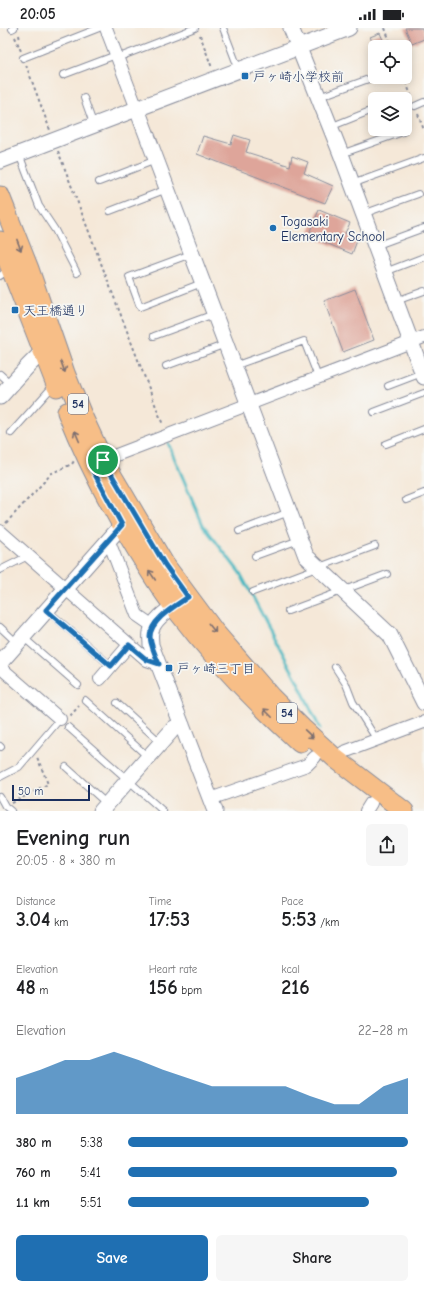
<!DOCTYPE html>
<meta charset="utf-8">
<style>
:root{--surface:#fff;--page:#f6f6f6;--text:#202124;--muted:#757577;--accent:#1f6fb2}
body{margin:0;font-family:"Comic Neue","Klee One",sans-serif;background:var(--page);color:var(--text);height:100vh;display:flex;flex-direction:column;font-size:15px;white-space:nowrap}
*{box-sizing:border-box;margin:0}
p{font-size:13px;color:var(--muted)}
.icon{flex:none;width:22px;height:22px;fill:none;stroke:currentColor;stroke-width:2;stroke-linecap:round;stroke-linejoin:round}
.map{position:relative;height:783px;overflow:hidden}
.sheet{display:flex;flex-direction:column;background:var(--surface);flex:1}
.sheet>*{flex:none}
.tools{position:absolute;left:368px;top:12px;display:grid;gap:8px}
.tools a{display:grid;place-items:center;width:44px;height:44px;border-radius:6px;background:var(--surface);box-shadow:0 2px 10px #0003;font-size:20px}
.scale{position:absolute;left:12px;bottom:10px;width:78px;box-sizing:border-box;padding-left:4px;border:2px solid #1b2f5e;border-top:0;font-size:11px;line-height:14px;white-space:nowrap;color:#1b2f5e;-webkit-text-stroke:3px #f6f6f2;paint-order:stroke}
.pin{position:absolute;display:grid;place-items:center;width:34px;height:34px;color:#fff;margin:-17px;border:2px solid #fff;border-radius:50%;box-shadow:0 1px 4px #0007}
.round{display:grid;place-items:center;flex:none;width:42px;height:42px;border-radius:6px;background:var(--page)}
.summary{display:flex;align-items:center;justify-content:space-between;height:68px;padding:0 16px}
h1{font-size:22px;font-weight:700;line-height:30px}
.stats{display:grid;grid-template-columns:repeat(3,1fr);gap:6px;height:68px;padding:4px 16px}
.stats div{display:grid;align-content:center}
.stats b{font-size:20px;font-weight:700}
.stats small{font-size:11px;font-weight:400}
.stats p{font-size:11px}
.chart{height:112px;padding:8px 16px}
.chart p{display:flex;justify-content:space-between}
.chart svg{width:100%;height:72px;margin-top:4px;fill:var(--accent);opacity:.7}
.action{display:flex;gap:8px;margin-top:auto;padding:8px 16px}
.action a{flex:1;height:46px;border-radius:6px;background:var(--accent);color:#fff;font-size:16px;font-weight:700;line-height:46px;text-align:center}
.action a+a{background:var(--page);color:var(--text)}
ul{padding:0 16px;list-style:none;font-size:13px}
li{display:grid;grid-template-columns:64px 48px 1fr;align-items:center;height:30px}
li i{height:10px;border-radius:5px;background:var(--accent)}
.status{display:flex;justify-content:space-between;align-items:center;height:28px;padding:0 20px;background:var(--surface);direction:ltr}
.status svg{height:11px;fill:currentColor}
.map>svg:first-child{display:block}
</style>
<div class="status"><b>20:05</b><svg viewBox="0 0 49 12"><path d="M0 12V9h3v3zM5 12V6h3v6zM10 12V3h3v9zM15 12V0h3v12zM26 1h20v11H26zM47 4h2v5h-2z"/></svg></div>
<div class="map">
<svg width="424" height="783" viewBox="0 0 424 783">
<rect width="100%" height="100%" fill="#f6f6f2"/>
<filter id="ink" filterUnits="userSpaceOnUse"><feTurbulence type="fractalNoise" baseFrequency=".025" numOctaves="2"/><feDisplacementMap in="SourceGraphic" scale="8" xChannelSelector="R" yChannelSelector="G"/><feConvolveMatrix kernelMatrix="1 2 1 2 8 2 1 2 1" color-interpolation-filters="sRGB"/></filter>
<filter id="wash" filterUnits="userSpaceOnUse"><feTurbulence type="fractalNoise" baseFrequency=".012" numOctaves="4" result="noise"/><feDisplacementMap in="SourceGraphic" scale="16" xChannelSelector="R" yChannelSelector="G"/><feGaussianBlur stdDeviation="0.9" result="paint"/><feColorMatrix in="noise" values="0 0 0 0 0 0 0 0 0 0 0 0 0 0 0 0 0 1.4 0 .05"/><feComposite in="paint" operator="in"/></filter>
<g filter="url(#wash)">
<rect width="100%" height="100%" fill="#f5e8d8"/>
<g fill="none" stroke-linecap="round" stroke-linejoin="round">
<!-- stream -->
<path stroke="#4ab8c1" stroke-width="3" d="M 168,415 L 203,497 L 240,545 L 298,654 L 320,701"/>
</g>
<g id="blocks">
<!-- building -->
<path fill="#dea59a" d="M 405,0 L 422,0 L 424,5 L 424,11 L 412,16 Z
M 380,5 L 386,19 L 375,19 L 370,9 Z
M 234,107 L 250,112 L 246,124 L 290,138 L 292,128 L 308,134 L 304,145 L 333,158 L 325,175 L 197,126 L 203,108 L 231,116 Z
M 319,182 L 350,195 L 345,205 L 358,210 L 352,226 L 314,210 L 316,206 L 310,203 Z
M 355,261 L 374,312 L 343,324 L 324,273 Z"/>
</g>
</g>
<g filter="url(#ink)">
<use href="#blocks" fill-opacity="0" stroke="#888c9b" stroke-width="1"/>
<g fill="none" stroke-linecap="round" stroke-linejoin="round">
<!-- service casing -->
<g stroke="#888c9b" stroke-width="8">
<path id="service" d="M 223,0 L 239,42
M 12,1 L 14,0
M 23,30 L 99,0
M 117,30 L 195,0
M 63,47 L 116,27
M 319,69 L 374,49
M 84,70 L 94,98
M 415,78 L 424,74
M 330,99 L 375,81
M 19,126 L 39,178 L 55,202 L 77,245
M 341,126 L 403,104
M 99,154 L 156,132
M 352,156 L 424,130
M 110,183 L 167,161
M 363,186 L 418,166
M 375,218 L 424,200
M 191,226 L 129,249 L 140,279 L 202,255
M 385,244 L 424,229
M 0,248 L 9,241
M 396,273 L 424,263
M 154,308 L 214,286
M 166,338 L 226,316
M 234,338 L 304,313 L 318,349
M 0,346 L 11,356
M 388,358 L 422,345
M 374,384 L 424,365
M 11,405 L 54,357
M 386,416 L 424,401
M 406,472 L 424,465
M 239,503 L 289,484
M 255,528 L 299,512
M 0,542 L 28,528
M 253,564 L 375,518
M 48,583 L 111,638
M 288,583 L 387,546
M 0,599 L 17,615
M 23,609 L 78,657
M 335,639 L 346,656 L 353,674 L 377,712
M 85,672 L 148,729
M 117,675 L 160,714
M 68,699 L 163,783
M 0,718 L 1,719
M 66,739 L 107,776
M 0,749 L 19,739 L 60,691
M 0,769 L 5,778 L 11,783"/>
</g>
<!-- minor casing -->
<g stroke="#888c9b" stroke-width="14">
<path id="minor" d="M 106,0 L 137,81
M 98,434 L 424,309
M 0,503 L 147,632 L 159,636
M 108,511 L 137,587 L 153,598
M 0,639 L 60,691
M 100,651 L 129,617
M 336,731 L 344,724 L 424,694
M 210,771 L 307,737 L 315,729
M 366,783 L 371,775"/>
</g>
<!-- tertiary casing -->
<g stroke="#888c9b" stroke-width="17">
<path id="tertiary" d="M 291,0 L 341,126 L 424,349
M 137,81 L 306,528 L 390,607 L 424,675
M 0,133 L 349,0
M 0,369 L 28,338 L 43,323
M 183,572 C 172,580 153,590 151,604 C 150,608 151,613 151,617 L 215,783
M 0,635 L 122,497
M 101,783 L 174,700 L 182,697"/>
</g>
<!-- primary casing -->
<g stroke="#888c9b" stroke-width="21">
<path id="primary" d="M 0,168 L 29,241 L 65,345 L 82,387 L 103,432 L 165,537 L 214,603 L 271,669 L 302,700 L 336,731 L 404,783
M 0,213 L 57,359
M 67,384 C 85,429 107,472 132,514 C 145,536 159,559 175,580 C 212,629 255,674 300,715"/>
</g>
<!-- path -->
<path stroke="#888c9b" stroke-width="2" stroke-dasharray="3 3" stroke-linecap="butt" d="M 385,0 L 392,19
M 19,7 L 20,12
M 200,7 L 212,40
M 15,9 L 21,23
M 26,37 L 50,102
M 404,49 L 412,70
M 418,86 L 424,102
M 58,123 L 163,397
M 6,495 L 52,445 L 72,436 L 74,433
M 70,688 L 79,678
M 12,775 L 48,756 L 37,729"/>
<!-- service -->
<use href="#service" stroke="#fff" stroke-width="6"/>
<!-- minor -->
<use href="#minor" stroke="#fff" stroke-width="12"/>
<!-- tertiary -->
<use href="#tertiary" stroke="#fff" stroke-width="15"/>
<!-- primary -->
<use href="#primary" stroke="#f7be87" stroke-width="19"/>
</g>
<!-- one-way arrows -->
<defs><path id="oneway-shaft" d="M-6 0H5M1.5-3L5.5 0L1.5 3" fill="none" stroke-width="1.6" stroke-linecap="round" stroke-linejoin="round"/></defs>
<g stroke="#7e6f70">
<use href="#oneway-shaft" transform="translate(19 217) rotate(69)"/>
<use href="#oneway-shaft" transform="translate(63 339) rotate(70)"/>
<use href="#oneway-shaft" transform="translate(77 408) rotate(-113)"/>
<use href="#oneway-shaft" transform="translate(152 547) rotate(-124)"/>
<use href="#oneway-shaft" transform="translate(212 600) rotate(51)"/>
<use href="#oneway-shaft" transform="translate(268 685) rotate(-135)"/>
<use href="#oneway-shaft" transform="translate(309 706) rotate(43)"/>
</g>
</g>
<g fill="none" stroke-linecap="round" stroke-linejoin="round" filter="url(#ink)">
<!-- route casing -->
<g stroke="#fff" stroke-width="8">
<path id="route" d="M 103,432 L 165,537 L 188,569 C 175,578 150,592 150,609 C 151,618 155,627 159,636 L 147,632 L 129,617 L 111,638 L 46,582 L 122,497 L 90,437 Z"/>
</g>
<!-- route -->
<use href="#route" stroke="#1f6fb2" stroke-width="5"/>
</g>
<!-- markers -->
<g fill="#1f6fb2" stroke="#f6f6f2" stroke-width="1.5">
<rect x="241" y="44" width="8" height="8" rx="2"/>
<circle cx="273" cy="200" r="4"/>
<rect x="11" y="278" width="8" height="8" rx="2"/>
<rect x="165" y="636" width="8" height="8" rx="2"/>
</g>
<g text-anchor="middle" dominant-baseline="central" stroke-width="3.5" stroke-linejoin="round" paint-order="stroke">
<!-- shield labels -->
<g fill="#f6f6f2" stroke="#5d6b8a" stroke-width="1">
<rect x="68" y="366" width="20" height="20" rx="3"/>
<rect x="277" y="675" width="20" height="20" rx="3"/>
</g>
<g font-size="12" font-weight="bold" fill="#1b2f5e">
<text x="78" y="376">54</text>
<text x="287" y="685">54</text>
</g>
<!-- poi labels -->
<g font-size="13" fill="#1b2f5e" stroke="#f6f6f2" text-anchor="start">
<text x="253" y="48">戸ヶ崎小学校前</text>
<text x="281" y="193">Togasaki<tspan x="281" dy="15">Elementary School</tspan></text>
<text x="23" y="282">天王橋通り</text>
<text x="177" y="640">戸ヶ崎三丁目</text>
</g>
</g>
</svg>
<div class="tools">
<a><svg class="icon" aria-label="locate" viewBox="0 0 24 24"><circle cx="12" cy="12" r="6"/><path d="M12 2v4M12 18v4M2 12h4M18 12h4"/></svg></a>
<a><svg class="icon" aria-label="layers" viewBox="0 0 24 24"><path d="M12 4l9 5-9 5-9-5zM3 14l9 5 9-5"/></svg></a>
</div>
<div class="scale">50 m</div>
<div class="pin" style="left:103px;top:432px;background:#1e9e55"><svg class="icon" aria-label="arrive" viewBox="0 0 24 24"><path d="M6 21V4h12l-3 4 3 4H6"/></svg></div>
</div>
<section class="sheet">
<div class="summary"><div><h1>Evening run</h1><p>20:05 · 8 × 380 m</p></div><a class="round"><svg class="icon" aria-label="share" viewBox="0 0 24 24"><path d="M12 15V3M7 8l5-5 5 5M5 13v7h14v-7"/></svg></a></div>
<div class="stats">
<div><p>Distance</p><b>3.04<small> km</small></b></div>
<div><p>Time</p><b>17:53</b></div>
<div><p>Pace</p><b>5:53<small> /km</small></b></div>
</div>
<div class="stats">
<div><p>Elevation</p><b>48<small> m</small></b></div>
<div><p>Heart rate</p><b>156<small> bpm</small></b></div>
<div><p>kcal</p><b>216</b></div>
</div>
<div class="chart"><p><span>Elevation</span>22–28 m</p>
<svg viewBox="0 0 160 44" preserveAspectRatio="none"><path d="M0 44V22L10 17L20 11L30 11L40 6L50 11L60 17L70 22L80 27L90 27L100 27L110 27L120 33L130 38L140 38L150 27L160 22V44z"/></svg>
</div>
<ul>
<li><b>380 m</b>5:38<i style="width:100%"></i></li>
<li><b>760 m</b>5:41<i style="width:96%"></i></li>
<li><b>1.1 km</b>5:51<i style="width:86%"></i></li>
</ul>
<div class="action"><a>Save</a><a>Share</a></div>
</section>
